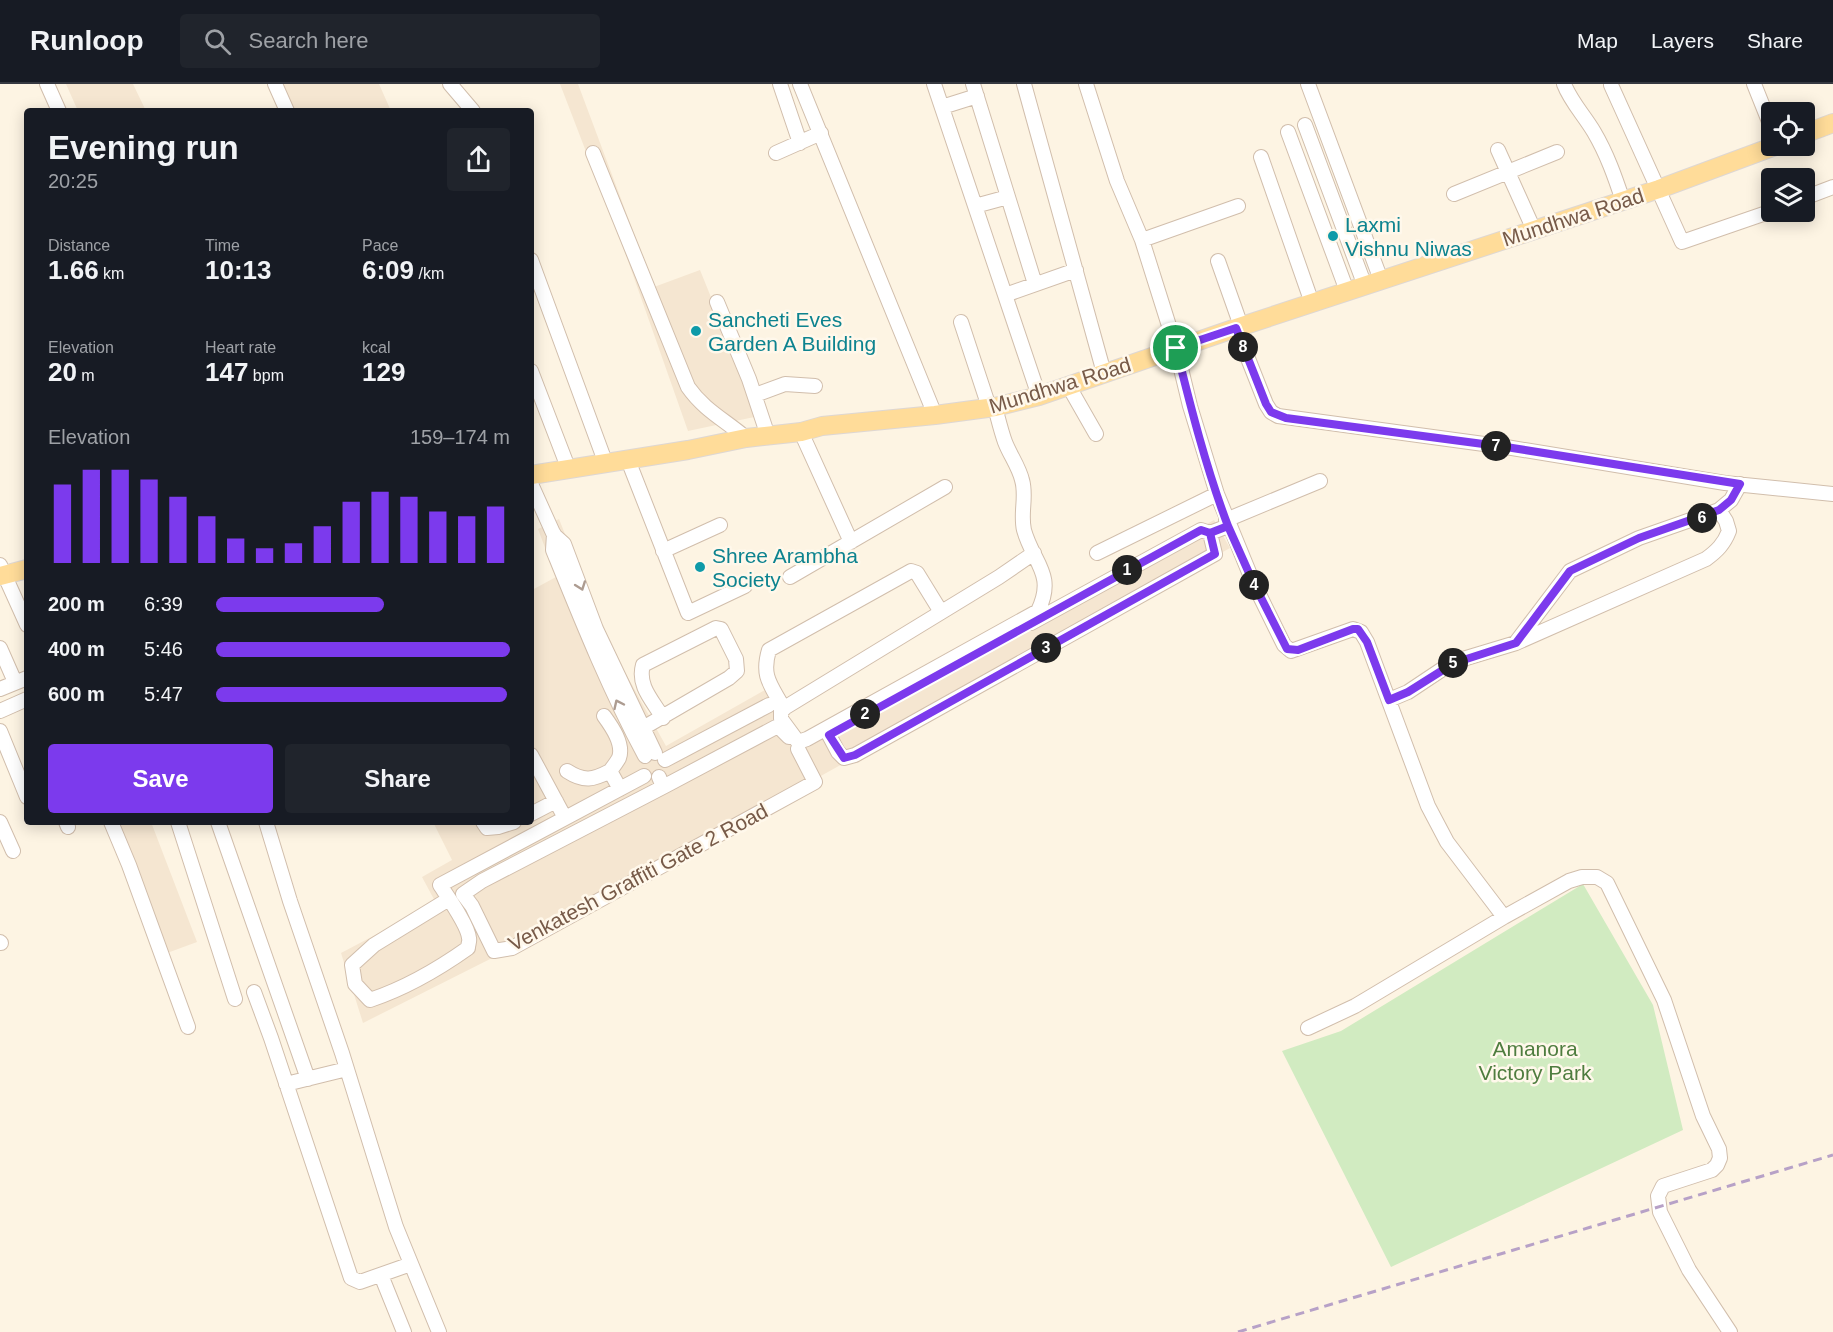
<!DOCTYPE html>
<meta charset="utf-8">
<style>
:root{--surface:#171b24;--page:#20242c;--text:#f1f3f6;--muted:#9ea1a6;--line:#363941;--accent:#7c3aed}
body{margin:0;font-family:Arial,sans-serif;background:var(--page);color:var(--text);height:100vh;display:flex;flex-direction:column;font-size:22px;white-space:nowrap}
*{box-sizing:border-box;margin:0}
p{font-size:20px;color:var(--muted)}
.icon{flex:none;width:33px;height:33px;fill:none;stroke:currentColor;stroke-width:2;stroke-linecap:round;stroke-linejoin:round}
.map{position:relative;flex:1;overflow:hidden}
.sheet{position:absolute;left:24px;top:24px;width:510px;height:717px;display:flex;flex-direction:column;background:var(--surface);border-radius:6px;box-shadow:0 3px 15px #0003}
.sheet>*{flex:none}
.fabs{position:absolute;left:1761px;top:18px;display:grid;gap:12px}
.fabs a{display:grid;place-items:center;width:54px;height:54px;border-radius:6px;background:var(--surface);box-shadow:0 3px 15px #0003;font-size:30px}
.pin{position:absolute;display:grid;place-items:center;width:51px;height:51px;color:#fff;margin:-26px;border:3px solid #fff;border-radius:50%;box-shadow:0 2px 6px #0007}
.km{position:absolute;width:30px;height:30px;margin:-15px;border-radius:50%;background:#222;color:#fff;font-size:16px;line-height:30px;text-align:center}
.round{display:grid;place-items:center;flex:none;width:63px;height:63px;border-radius:6px;background:var(--page)}
.headline{display:flex;align-items:center;justify-content:space-between;height:102px;padding:0 24px}
h1{font-size:33px;font-weight:700;line-height:45px}
.metrics{display:grid;grid-template-columns:repeat(3,1fr);gap:9px;height:102px;padding:6px 24px}
.metrics div{display:grid;align-content:center}
.metrics b{font-size:26px;font-weight:700}
.metrics small{font-size:16px;font-weight:400}
.metrics p{font-size:16px}
.chart{height:168px;padding:12px 24px}
.chart p{display:flex;justify-content:space-between}
.chart svg{width:100%;height:108px;margin-top:6px;stroke:var(--accent);stroke-width:6}
.primary-button{display:flex;gap:12px;margin-top:auto;padding:12px 24px}
.primary-button a{flex:1;height:69px;border-radius:6px;background:var(--accent);color:#fff;font-size:24px;font-weight:700;line-height:69px;text-align:center}
.primary-button a+a{background:var(--page);color:var(--text)}
ul{padding:0 24px;list-style:none;font-size:20px}
li{display:grid;grid-template-columns:96px 72px 1fr;align-items:center;height:45px}
li i{height:15px;border-radius:8px;background:var(--accent)}
header{display:flex;align-items:center;gap:36px;box-sizing:border-box;height:84px;padding:0 30px;background:var(--surface);border-bottom:2px solid var(--line)}
header strong{font-size:28px}
nav{display:flex;gap:33px;margin-inline-start:auto;font-size:21px}
.search{width:420px;height:54px;background:var(--page);display:flex;align-items:center;gap:15px;box-sizing:border-box;padding:0 21px;border-radius:6px;color:var(--muted);font-size:22px}
.map>svg:first-child{display:block}
</style>
<header>
<strong>Runloop</strong>
<div class="search"><svg class="icon" aria-label="search" viewBox="0 0 24 24"><circle cx="10" cy="10" r="6"/><path d="M15 15l6 6"/></svg>Search here</div>
<nav><a>Map</a><a>Layers</a><a>Share</a></nav>
</header>
<div class="map">
<svg width="1833" height="1248" viewBox="0 0 1833 1248">
<rect width="100%" height="100%" fill="#fdf4e3"/>
<!-- residential -->
<path fill="#f5e6d1" d="M 66,0 L 133,0 L 146,27 L 78,27 Z
M 283,0 L 379,0 L 391,27 L 295,27 Z
M 560,0 L 578,0 L 654,203 L 700,186 L 759,332 L 688,347 L 627,174 Z
M 559,435 L 607,556 L 666,662 L 765,606 L 799,665 L 1214,436 L 1230,464 L 512,864 L 363,939 L 341,869 L 436,819 L 422,793 L 452,776 L 433,738 L 531,738 L 531,503 L 532,506 L 556,493 L 538,445 Z
M 108,738 L 151,738 L 197,858 L 159,872 Z"/>
<!-- green -->
<path fill="#d1ebc1" d="M 1583,800 L 1653,921 L 1683,1046 L 1391,1183 L 1282,967 L 1341,947 Z"/>
<g fill="none" stroke-linecap="round" stroke-linejoin="round">
<!-- minor casing -->
<g stroke="#d1beac" stroke-width="16">
<path id="minor" d="M 47,0 L 59,27
M 275,0 L 287,27
M 450,0 L 473,27
M 780,0 L 800,59
M 800,0 L 935,331
M 934,0 L 1039,312
M 973,0 L 1035,200
M 1024,0 L 1104,289
M 1086,0 L 1117,97 L 1142,156 L 1176,264 L 1190,322 L 1217,410 L 1253,498 L 1284,561 L 1291,567 L 1353,545 L 1361,548 L 1367,558 L 1428,722 L 1447,758 L 1504,833
M 1308,0 L 1381,196
M 1564,0 C 1571,18 1584,31 1594,48 C 1607,70 1615,93 1623,117
M 1754,0 L 1772,45
M 1611,1 L 1682,158 L 1772,127
M 942,23 L 977,12
M 1305,41 L 1365,202
M 1288,48 L 1347,207
M 1498,66 L 1534,146
M 593,69 L 688,303 C 704,326 725,336 746,354
M 776,69 L 821,49
M 1261,73 L 1312,219
M 1454,110 L 1557,68
M 1804,114 L 1833,103
M 975,122 L 1008,113
M 1142,156 L 1238,122
M 531,176 L 606,380
M 1218,177 L 1241,242
M 1005,211 L 1076,186
M 717,218 L 749,295 L 768,352
M 961,238 L 989,323
M 1236,244 L 1266,320 L 1271,328 L 1278,332 L 1506,363 L 1725,399 L 1833,410
M 531,287 L 569,386
M 1068,301 L 1096,350
M 755,311 L 785,300 L 815,302
M 995,323 C 998,334 1001,347 1005,358 C 1010,371 1019,383 1022,396 C 1027,412 1020,429 1024,446 C 1033,479 1056,490 1038,527 L 807,655 L 798,658 L 781,635 L 781,626 L 999,493 L 1034,469
M 801,348 L 851,458
M 628,376 L 688,529 L 745,502
M 531,400 L 554,451 L 564,460 L 596,545 L 655,669
M 1226,436 L 1320,397
M 554,450 L 553,466 C 581,535 609,605 645,672
M 663,467 L 720,441
M 1097,469 L 1217,410
M 0,481 L 27,541
M 790,493 L 945,403
M 1031,539 L 1201,446 L 1210,449 L 1228,442
M 1517,557 L 1570,487 L 1639,454 L 1719,426 L 1731,416 L 1740,400
M 0,564 L 15,598
M 0,605 L 27,594
M 1389,616 L 1408,608 L 1453,578 L 1516,559 L 1706,475 C 1717,467 1724,460 1729,447 L 1726,437 L 1719,426
M 784,625 C 771,601 761,593 769,566 L 911,487 L 917,489 L 941,528
M 0,627 L 27,615
M 604,632 C 612,643 624,660 619,674 C 617,678 613,683 610,687 L 620,705
M 643,644 L 729,594 L 737,587 L 736,575 L 721,545 L 716,544 L 643,581 C 637,602 653,617 663,634
M 0,647 L 27,713
M 829,651 L 838,668 L 844,674 L 855,671 L 1215,470 L 1210,449
M 531,671 L 565,734
M 665,676 L 769,621
M 567,687 C 584,698 593,696 610,687
M 659,693 L 663,703 L 482,797 L 463,810 L 472,822 L 494,867 L 512,864 L 815,698 L 798,665
M 663,703 L 776,643 L 781,645 L 789,653
M 531,730 L 556,717
M 0,738 L 13,767
M 66,738 L 68,743
M 111,738 L 129,781 L 188,943
M 178,738 L 235,915
M 218,738 L 308,995
M 266,738 L 290,817 L 342,969 L 396,1143 L 439,1248
M 483,738 L 487,744 L 498,743 L 514,738
M 449,815 L 374,861 L 352,881 L 355,900 L 370,916 C 406,904 437,886 468,864 C 468,860 470,857 469,854 C 468,841 447,812 440,801 L 644,692
M 0,858 L 1,859
M 254,908 L 271,954 L 351,1194 L 360,1198 L 411,1180
M 1308,944 L 1355,922 L 1504,833 L 1569,797 L 1582,793 L 1597,793 L 1607,799 L 1664,916 L 1703,1032 L 1719,1065 L 1720,1074 L 1717,1081 L 1712,1086 L 1663,1102 L 1658,1112 L 1660,1128 L 1689,1186 L 1730,1248
M 286,1000 L 347,985
M 381,1191 L 404,1248"/>
</g>
<!-- major casing -->
<g stroke="#ded7d3" stroke-width="20">
<path id="major" d="M 1804,50 L 1833,39
M 531,391 L 688,366 L 746,354 L 801,348 L 822,342 L 935,331 L 995,323 L 1039,312 L 1236,244 L 1659,105 L 1775,62
M 0,492 L 27,485"/>
</g>
<!-- minor -->
<use href="#minor" stroke="#fff" stroke-width="14"/>
<!-- major -->
<use href="#major" stroke="#ffdc99" stroke-width="18"/>
<!-- rail -->
<path stroke="#b7a1c7" stroke-width="3" stroke-dasharray="9 6" stroke-linecap="butt" d="M 1238,1248 L 1833,1071"/>
</g>
<!-- one-way arrows -->
<defs><path id="oneway-chevron" d="M-2-3.5L2.5 0L-2 3.5" fill="none" stroke-width="1.6" stroke-linecap="round" stroke-linejoin="round" transform="scale(1.5)"/></defs>
<g stroke="#ad9c91">
<use href="#oneway-chevron" transform="translate(581 502) rotate(70)"/>
<use href="#oneway-chevron" transform="translate(618 620) rotate(-115)"/>
</g>
<g fill="none" stroke-linecap="round" stroke-linejoin="round">
<!-- route casing -->
<g stroke="#fff" stroke-width="12">
<path id="route" d="M 1176,264 C 1191,324 1206,384 1228,442 L 1210,449 L 1201,446 L 829,651 L 844,674 L 855,671 L 1215,470 L 1210,449 L 1228,442 L 1253,498 L 1287,565 L 1298,566 L 1353,545 L 1358,545 L 1367,558 L 1389,616 L 1408,608 L 1454,579 L 1516,559 L 1570,487 L 1639,454 L 1719,426 L 1731,416 L 1740,400 L 1506,363 L 1286,334 L 1271,328 L 1266,320 L 1236,244 L 1176,264"/>
</g>
<!-- route -->
<use href="#route" stroke="#7c3aed" stroke-width="8"/>
</g>
<!-- markers -->
<g fill="#0f9aa8" stroke="#fff8eb" stroke-width="2">
<circle cx="1333" cy="152" r="6"/>
<circle cx="696" cy="247" r="6"/>
<circle cx="700" cy="483" r="6"/>
</g>
<g text-anchor="middle" dominant-baseline="central" stroke-width="5" stroke-linejoin="round" paint-order="stroke">
<!-- street labels -->
<g font-size="21" fill="#775a48" stroke="#fff8eb">
<text transform="translate(1573 133) rotate(-18)">Mundhwa Road</text>
<text transform="translate(1060 301) rotate(-17)">Mundhwa Road</text>
<text transform="translate(638 793) rotate(-28)">Venkatesh Graffiti Gate 2 Road</text>
</g>
<!-- culture labels -->
<g font-size="21" fill="#0d838f" stroke="#fff8eb" text-anchor="start">
<text x="1345" y="140">Laxmi<tspan x="1345" dy="24">Vishnu Niwas</tspan></text>
<text x="708" y="235">Sancheti Eves<tspan x="708" dy="24">Garden A Building</tspan></text>
<text x="712" y="471">Shree Arambha<tspan x="712" dy="24">Society</tspan></text>
</g>
<!-- park labels -->
<g font-size="21" fill="#4f7d3f" stroke="#fff8eb">
<text x="1535" y="964">Amanora<tspan x="1535" dy="24">Victory Park</tspan></text>
</g>
</g>
</svg>
<div class="fabs">
<a><svg class="icon" aria-label="locate" viewBox="0 0 24 24"><circle cx="12" cy="12" r="6"/><path d="M12 2v4M12 18v4M2 12h4M18 12h4"/></svg></a>
<a><svg class="icon" aria-label="layers" viewBox="0 0 24 24"><path d="M12 4l9 5-9 5-9-5zM3 14l9 5 9-5"/></svg></a>
</div>
<div class="pin" style="left:1176px;top:264px;background:#1e9e55"><svg class="icon" aria-label="arrive" viewBox="0 0 24 24"><path d="M6 21V4h12l-3 4 3 4H6"/></svg></div>
<b class="km" style="left:1127px;top:486px">1</b>
<b class="km" style="left:865px;top:630px">2</b>
<b class="km" style="left:1046px;top:564px">3</b>
<b class="km" style="left:1254px;top:501px">4</b>
<b class="km" style="left:1453px;top:579px">5</b>
<b class="km" style="left:1702px;top:434px">6</b>
<b class="km" style="left:1496px;top:362px">7</b>
<b class="km" style="left:1243px;top:263px">8</b>
<section class="sheet">
<div class="headline"><div><h1>Evening run</h1><p>20:25</p></div><a class="round"><svg class="icon" aria-label="share" viewBox="0 0 24 24"><path d="M12 15V3M7 8l5-5 5 5M5 13v7h14v-7"/></svg></a></div>
<div class="metrics">
<div><p>Distance</p><b>1.66<small> km</small></b></div>
<div><p>Time</p><b>10:13</b></div>
<div><p>Pace</p><b>6:09<small> /km</small></b></div>
</div>
<div class="metrics">
<div><p>Elevation</p><b>20<small> m</small></b></div>
<div><p>Heart rate</p><b>147<small> bpm</small></b></div>
<div><p>kcal</p><b>129</b></div>
</div>
<div class="chart"><p><span>Elevation</span>159–174 m</p>
<svg viewBox="0 0 160 44" preserveAspectRatio="none"><path d="M5 44V12M15 44V6M25 44V6M35 44V10M45 44V17M55 44V25M65 44V34M75 44V38M85 44V36M95 44V29M105 44V19M115 44V15M125 44V17M135 44V23M145 44V25M155 44V21"/></svg>
</div>
<ul>
<li><b>200 m</b>6:39<i style="width:57%"></i></li>
<li><b>400 m</b>5:46<i style="width:100%"></i></li>
<li><b>600 m</b>5:47<i style="width:99%"></i></li>
</ul>
<div class="primary-button"><a>Save</a><a>Share</a></div>
</section>
</div>
